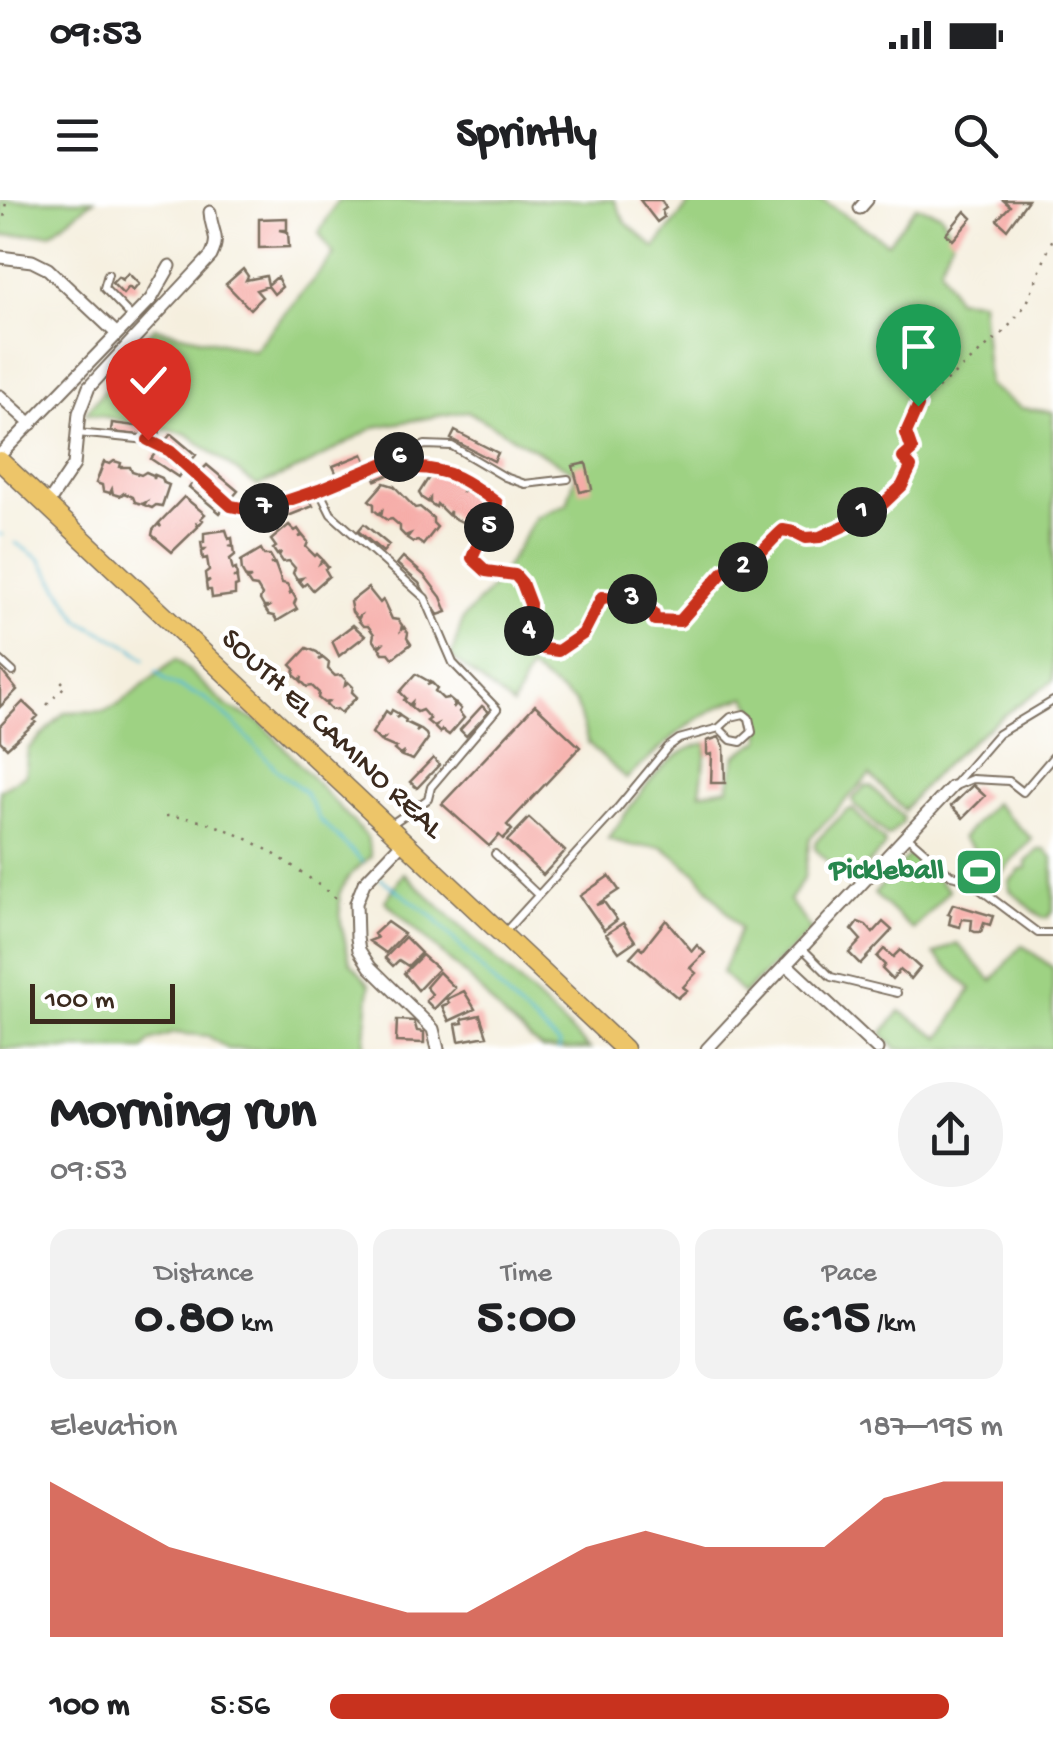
<!DOCTYPE html>
<meta charset="utf-8">
<style>
:root{--surface:#fff;--page:#f2f2f2;--text:#202124;--muted:#757577;--accent:#c8321e}
body{margin:0;font-family:"Gochi Hand",sans-serif;background:var(--page);color:var(--text);height:100vh;display:flex;flex-direction:column;font-size:38px;white-space:nowrap}
*{box-sizing:border-box;margin:0}
p{font-size:32px;color:var(--muted)}
.icon{flex:none;width:55px;height:55px;fill:none;stroke:currentColor;stroke-width:2;stroke-linecap:round;stroke-linejoin:round}
.map{position:relative;height:849px;overflow:hidden}
.drawer{display:flex;flex-direction:column;background:var(--surface);flex:1}
.drawer>*{flex:none}
.scale{position:absolute;left:30px;bottom:25px;width:145px;box-sizing:border-box;padding-left:10px;border:5px solid #3b2a1e;border-top:0;font-size:28px;line-height:35px;white-space:nowrap;color:#3b2a1e;-webkit-text-stroke:8px #fff;paint-order:stroke}
.pin{position:absolute;display:grid;place-items:center;width:85px;height:85px;color:#fff;margin:-102px -42px;border-radius:50% 50% 50% 0;rotate:-45deg;box-shadow:0 0 10px #0007}
.pin .icon{rotate:45deg}
.km{position:absolute;width:50px;height:50px;margin:-25px;border-radius:50%;background:#222;color:#fff;font-size:28px;line-height:50px;text-align:center}
.round{display:grid;place-items:center;flex:none;width:105px;height:105px;border-radius:52px;background:var(--page)}
.headline{display:flex;align-items:center;justify-content:space-between;height:170px;padding:0 50px}
h1{font-size:55px;font-weight:800;line-height:75px}
.metrics{display:grid;grid-template-columns:repeat(3,1fr);gap:15px;height:170px;padding:10px 50px}
.metrics div{display:grid;align-content:center;border-radius:20px;background:var(--page);text-align:center}
.metrics b{font-size:50px;font-weight:800}
.metrics small{font-size:28px;font-weight:400}
.metrics p{font-size:28px}
.chart{height:280px;padding:20px 50px}
.chart p{display:flex;justify-content:space-between}
.chart svg{width:100%;height:180px;margin-top:10px;fill:var(--accent);opacity:.7}
ul{padding:0 50px;list-style:none;font-size:32px}
li{display:grid;grid-template-columns:160px 120px 1fr;align-items:center;height:75px}
li i{height:25px;border-radius:12px;background:var(--accent)}
.status{display:flex;justify-content:space-between;align-items:center;height:70px;padding:0 50px;background:var(--surface);direction:ltr}
.status svg{height:28px;fill:currentColor}
header{display:flex;justify-content:space-between;align-items:center;height:130px;padding:0 50px;background:var(--surface);font-size:45px;font-weight:800}
.map>svg:first-child{display:block}
</style>
<div class="status"><b>09:53</b><svg viewBox="0 0 49 12"><path d="M0 12V9h3v3zM5 12V6h3v6zM10 12V3h3v9zM15 12V0h3v12zM26 1h20v11H26zM47 4h2v5h-2z"/></svg></div>
<header><svg class="icon" aria-label="menu" viewBox="0 0 24 24"><path d="M4 6h16M4 12h16M4 18h16"/></svg>Sprintly<svg class="icon" aria-label="search" viewBox="0 0 24 24"><circle cx="10" cy="10" r="6"/><path d="M15 15l6 6"/></svg></header>
<div class="map">
<svg width="1053" height="849" viewBox="0 0 1053 849">
<rect width="100%" height="100%" fill="#fff"/>
<filter id="ink" filterUnits="userSpaceOnUse"><feTurbulence type="fractalNoise" baseFrequency=".01" numOctaves="2"/><feDisplacementMap in="SourceGraphic" scale="20" xChannelSelector="R" yChannelSelector="G"/><feConvolveMatrix kernelMatrix="1 2 1 2 8 2 1 2 1" color-interpolation-filters="sRGB"/></filter>
<filter id="wash" filterUnits="userSpaceOnUse"><feTurbulence type="fractalNoise" baseFrequency=".0048" numOctaves="4" result="noise"/><feDisplacementMap in="SourceGraphic" scale="40" xChannelSelector="R" yChannelSelector="G"/><feGaussianBlur stdDeviation="2.25" result="paint"/><feColorMatrix in="noise" values="0 0 0 0 0 0 0 0 0 0 0 0 0 0 0 0 0 1.4 0 .05"/><feComposite in="paint" operator="in"/></filter>
<g filter="url(#wash)">
<rect width="100%" height="100%" fill="#f5efde"/>
<!-- green -->
<path fill="#9ed283" stroke="#6c7e50" stroke-width="2.5" d="M 0,0 L 94,0 L 51,33 L 1,36 Z
M 338,0 L 614,0 L 625,22 L 655,48 L 692,0 L 822,0 L 888,43 L 916,6 L 941,14 L 953,37 L 940,67 L 956,99 L 981,101 L 988,185 L 1021,208 L 1053,212 L 1053,481 C 1002,515 940,561 904,610 L 870,575 L 810,638 L 804,678 L 789,700 L 811,730 L 743,794 L 722,773 L 740,729 L 697,674 L 663,647 L 634,646 L 608,639 C 633,605 662,550 707,543 L 700,593 L 728,588 L 736,555 L 761,540 L 760,519 L 746,497 C 697,509 663,547 626,579 L 588,543 L 576,503 L 529,469 L 513,506 L 451,457 L 463,419 L 498,381 L 536,317 L 567,304 L 576,273 L 467,211 L 375,227 L 303,267 L 257,286 L 187,234 L 86,213 L 154,128 L 254,150 L 334,55 L 319,33 Z
M 176,459 L 228,507 L 261,523 L 367,637 L 371,656 L 349,676 L 339,694 L 341,724 L 350,762 L 370,785 L 364,849 L 228,849 L 208,836 L 174,833 L 150,841 L 144,849 L 0,849 L 0,590 L 25,575 L 28,549 L 65,512 L 105,511 L 120,504 Z
M 865,586 L 871,587 L 903,617 L 903,622 L 890,635 L 887,636 L 854,604 L 853,599 Z
M 994,603 L 1032,639 L 1000,674 L 962,638 Z
M 852,609 L 884,641 L 885,646 L 854,679 L 847,679 L 815,649 L 815,642 L 846,611 Z
M 1038,650 L 1045,650 L 1053,658 L 1053,711 L 1047,718 L 1042,718 L 1010,690 L 1009,682 L 1020,670 L 1026,669 L 1026,662 Z
M 910,654 L 949,690 L 913,730 L 874,694 Z
M 404,673 L 590,849 L 542,849 L 503,816 L 472,781 L 385,701 Z
M 957,743 L 992,781 L 1022,745 L 1053,768 L 1053,849 L 896,849 L 882,834 L 900,811 L 941,838 L 971,789 L 934,754 Z"/>
<g fill="none" stroke-linecap="round" stroke-linejoin="round">
<!-- stream -->
<path stroke="#58bcd6" stroke-width="2.5" d="M 0,334 L 2,335
M 16,343 L 41,360 L 80,421 L 132,448 L 145,459
M 156,471 L 166,481 L 204,498 L 231,520 L 277,570 L 305,592 L 319,619 L 363,662
M 380,678 L 431,715 L 512,802 L 560,844 L 559,849"/>
</g>
<g id="blocks">
<!-- building -->
<path fill="#f6aca7" d="M 640,0 L 661,0 L 666,8 L 662,11 L 664,17 L 657,22 Z
M 1003,0 L 1028,0 L 1007,29 L 997,20 L 1010,6 Z
M 965,11 L 972,18 L 953,40 L 946,34 Z
M 287,18 L 287,30 L 279,30 L 288,32 L 289,47 L 259,48 L 259,19 Z
M 243,69 L 248,76 L 246,80 L 266,76 L 268,85 L 277,77 L 282,87 L 274,94 L 268,86 L 256,90 L 262,97 L 250,109 L 226,84 Z
M 128,73 L 139,84 L 133,91 L 129,87 L 123,94 L 112,83 L 118,77 L 122,80 Z
M 112,223 L 160,229 L 159,237 L 111,232 Z
M 455,231 L 498,253 L 494,261 L 451,239 Z
M 171,234 L 196,255 L 190,262 L 165,241 Z
M 156,252 L 183,270 L 178,277 L 151,259 Z
M 363,254 L 367,263 L 337,275 L 333,266 Z
M 404,259 L 407,267 L 376,280 L 373,272 Z
M 114,261 L 121,263 L 120,267 L 130,267 L 132,272 L 141,275 L 146,272 L 153,275 L 154,279 L 155,275 L 162,278 L 164,283 L 169,285 L 162,306 L 156,305 L 152,308 L 144,305 L 146,302 L 142,304 L 135,302 L 133,297 L 124,293 L 120,296 L 113,294 L 112,289 L 110,293 L 103,291 L 102,285 L 96,283 L 104,262 L 110,264 Z
M 586,263 L 592,289 L 580,292 L 573,266 Z
M 207,265 L 238,291 L 232,298 L 201,271 Z
M 433,271 L 437,273 L 439,271 L 445,275 L 444,279 L 447,275 L 453,280 L 452,282 L 465,287 L 463,291 L 467,289 L 478,299 L 479,296 L 485,300 L 483,303 L 487,301 L 493,305 L 496,310 L 482,332 L 450,316 L 450,311 L 448,315 L 437,304 L 436,307 L 430,303 L 430,299 L 428,302 L 422,298 L 419,293 Z
M 194,280 L 226,306 L 220,313 L 189,287 Z
M 384,283 L 394,286 L 415,308 L 420,307 L 433,318 L 433,323 L 437,327 L 423,345 L 418,341 L 413,342 L 407,338 L 410,334 L 405,336 L 400,331 L 400,326 L 392,319 L 387,320 L 381,316 L 382,311 L 379,314 L 374,310 L 374,304 L 369,300 Z
M 184,297 L 205,314 L 201,318 L 203,320 L 199,325 L 196,322 L 198,327 L 172,352 L 152,335 L 153,330 L 158,324 L 161,327 L 159,323 Z
M 309,298 L 313,306 L 268,324 L 265,316 Z
M 364,324 L 389,345 L 383,352 L 358,331 Z
M 289,325 L 295,331 L 298,329 L 302,335 L 299,337 L 303,336 L 308,342 L 306,347 L 315,356 L 317,354 L 322,359 L 320,363 L 323,361 L 328,367 L 325,369 L 329,376 L 313,390 L 307,383 L 303,386 L 299,381 L 302,378 L 297,379 L 293,373 L 295,368 L 289,361 L 283,362 L 279,356 L 281,352 L 277,355 L 273,349 L 276,347 L 271,340 Z
M 226,330 L 229,339 L 232,338 L 233,345 L 229,346 L 234,347 L 235,355 L 230,359 L 233,370 L 236,369 L 237,377 L 233,377 L 237,379 L 238,386 L 235,387 L 235,395 L 212,398 L 211,390 L 207,390 L 206,383 L 210,380 L 206,381 L 205,373 L 209,370 L 207,358 L 203,359 L 202,352 L 205,349 L 202,349 L 201,342 L 204,342 L 204,333 Z
M 261,349 L 264,355 L 270,355 L 274,362 L 270,364 L 275,364 L 282,383 L 287,384 L 291,391 L 289,394 L 292,392 L 296,399 L 294,404 L 297,409 L 277,421 L 274,416 L 269,415 L 265,409 L 268,407 L 264,407 L 260,400 L 262,395 L 257,387 L 251,386 L 247,380 L 251,378 L 246,378 L 242,371 L 241,361 Z
M 403,357 L 425,376 L 441,397 L 447,412 L 438,415 L 419,383 L 397,364 Z
M 368,388 L 380,403 L 383,400 L 392,419 L 398,420 L 402,425 L 401,430 L 404,427 L 408,433 L 407,438 L 411,444 L 393,458 L 389,453 L 383,453 L 379,447 L 382,444 L 377,445 L 373,439 L 374,434 L 368,426 L 363,426 L 358,420 L 360,416 L 357,418 L 352,412 L 350,402 Z
M 353,425 L 365,436 L 339,456 L 332,441 Z
M 307,448 L 317,452 L 322,457 L 319,460 L 323,458 L 329,463 L 328,469 L 335,476 L 341,475 L 346,480 L 345,485 L 348,482 L 353,487 L 352,492 L 357,497 L 341,513 L 337,509 L 331,510 L 326,505 L 328,502 L 324,503 L 318,498 L 319,493 L 312,486 L 307,487 L 301,481 L 302,477 L 300,480 L 294,475 L 295,469 L 291,465 Z
M 0,469 L 17,490 L 0,507 Z
M 416,474 L 430,482 L 427,485 L 432,483 L 437,488 L 435,491 L 443,499 L 448,498 L 454,503 L 453,508 L 456,504 L 461,509 L 459,512 L 464,518 L 449,535 L 442,530 L 440,533 L 435,528 L 437,524 L 433,526 L 427,521 L 430,519 L 422,510 L 417,512 L 411,507 L 412,502 L 409,505 L 404,500 L 406,498 L 400,492 Z
M 23,502 L 38,516 L 34,520 L 36,522 L 7,548 L 0,541 L 0,526 Z
M 535,505 L 580,547 L 507,625 L 512,630 L 503,639 L 499,635 L 489,646 L 442,604 Z
M 482,506 L 489,512 L 466,536 L 460,530 Z
M 392,510 L 399,514 L 396,518 L 400,516 L 406,520 L 405,522 L 418,528 L 416,532 L 420,529 L 426,534 L 428,539 L 413,560 L 402,556 L 404,552 L 400,555 L 394,550 L 396,548 L 382,542 L 384,539 L 380,541 L 372,533 L 386,511 L 390,514 Z
M 719,537 L 724,546 L 725,583 L 711,583 L 712,554 L 707,555 L 707,541 Z
M 433,558 L 439,565 L 417,588 L 410,582 Z
M 973,585 L 985,596 L 963,618 L 951,606 Z
M 529,618 L 565,651 L 543,675 L 507,641 Z
M 609,676 L 619,690 L 596,705 L 604,702 L 617,720 L 604,730 L 580,696 Z
M 953,704 L 993,716 L 990,725 L 984,723 L 981,732 L 975,732 L 971,730 L 972,720 L 962,719 L 960,727 L 949,724 L 951,715 L 948,714 Z
M 666,720 L 692,751 L 697,745 L 705,753 L 690,768 L 696,773 L 683,787 L 687,790 L 678,798 L 630,757 L 640,746 L 643,749 Z
M 387,722 L 404,734 L 386,753 L 369,741 L 377,738 L 374,734 Z
M 858,722 L 866,725 L 873,733 L 883,722 L 892,730 L 860,764 L 849,753 L 861,740 L 852,730 Z
M 623,723 L 635,741 L 619,752 L 606,734 Z
M 405,737 L 421,753 L 408,766 L 399,760 L 393,766 L 385,758 Z
M 884,749 L 893,757 L 900,750 L 920,768 L 911,779 L 900,770 L 892,779 L 882,769 L 885,765 L 877,757 Z
M 422,755 L 438,769 L 418,790 L 404,773 Z
M 439,772 L 455,788 L 434,809 L 426,801 L 432,794 L 426,787 Z
M 464,791 L 475,809 L 449,821 L 442,806 L 449,803 L 447,799 Z
M 480,815 L 487,836 L 459,841 L 456,824 L 463,823 L 462,819 Z
M 397,820 L 414,821 L 417,831 L 424,832 L 424,843 L 396,842 Z"/>
</g>
</g>
<g filter="url(#ink)">
<use href="#blocks" fill-opacity="0" stroke="#7c6f61" stroke-width="2.5"/>
<g fill="none" stroke-linecap="round" stroke-linejoin="round">
<!-- lane casing -->
<g stroke="#7c6f61" stroke-width="10">
<path id="lane" d="M 108,74 L 104,88 L 132,117
M 77,233 L 148,240 L 171,251 L 231,306 L 255,311 L 319,290 L 331,314 L 425,398 L 453,463 L 497,509 L 431,587 L 428,599 L 390,625
M 319,290 L 425,245 L 452,246 L 505,277 L 525,284 L 568,279
M 0,460 L 13,472
M 953,586 L 998,534 L 1053,501
M 953,587 L 972,579 L 1009,581 L 1023,592 L 1053,557
M 907,636 L 951,675 L 965,678 L 1038,733 L 1053,733
M 495,654 L 538,695
M 504,733 L 616,610 L 668,547 L 679,539 L 719,528 L 731,517 L 744,514 L 749,518 L 752,532 L 741,542 L 731,540 L 719,528
M 802,748 L 831,777 L 897,793"/>
</g>
<!-- street casing -->
<g stroke="#7c6f61" stroke-width="15">
<path id="street" d="M 860,8 L 867,0
M 0,57 L 32,61 L 48,69 L 117,134
M 0,196 L 31,224
M 0,255 L 151,99 L 170,66
M 47,305 L 74,265 L 79,213 L 89,187 L 211,56 C 221,35 211,33 210,12
M 404,641 L 364,683 L 356,703 L 357,738 L 359,750 L 370,767 L 433,829 L 438,849
M 786,764 L 877,849
M 707,849 L 952,587"/>
</g>
<!-- primary casing -->
<g stroke="#7c6f61" stroke-width="21">
<path id="primary" d="M 0,261 L 624,849"/>
</g>
<!-- path -->
<path stroke="#7c6f61" stroke-width="2.5" stroke-dasharray="2.5 8" stroke-linecap="butt" d="M 0,26 L 4,20 L 6,0
M 409,259 L 412,268 C 448,267 469,282 497,303 C 494,324 479,338 473,358 L 486,371 L 515,375 L 522,383 L 530,404 L 529,440 L 544,449 L 565,448 L 583,434 L 602,397 C 621,393 637,402 653,412 L 655,420 L 680,421 L 724,371 C 749,373 765,345 783,330 L 794,331 L 806,338 L 819,337 L 859,319 L 864,307 L 882,305 L 902,286 L 911,267 L 903,258 L 912,250 L 907,233 L 918,205 L 1005,131 L 1027,103 L 1053,38
M 47,505 L 65,486 L 61,483 L 66,478
M 166,616 C 230,618 293,664 342,703"/>
<!-- lane -->
<use href="#lane" stroke="#fff" stroke-width="6"/>
<!-- street -->
<use href="#street" stroke="#fff" stroke-width="11"/>
<!-- primary -->
<use href="#primary" stroke="#edc569" stroke-width="18"/>
</g>
</g>
<g fill="none" stroke-linecap="round" stroke-linejoin="round" filter="url(#ink)">
<!-- route casing -->
<g stroke="#fff" stroke-width="20">
<path id="route" d="M 148,240 L 170,251 L 231,306 L 256,311 L 319,290 L 406,254 L 412,268 C 448,267 469,282 497,303 C 494,324 479,338 472,358 L 486,371 L 515,375 L 522,383 L 530,404 L 529,440 L 544,449 L 558,451 L 583,434 L 602,397 L 632,399 L 653,412 L 655,420 L 680,421 L 724,371 C 749,373 765,345 783,330 L 794,332 L 806,338 L 820,337 L 859,319 L 864,308 L 882,305 L 902,286 L 911,267 L 903,258 L 912,250 L 906,233 L 918,206"/>
</g>
<!-- route -->
<use href="#route" stroke="#c8321e" stroke-width="12"/>
</g>
<!-- icons -->
<defs>
<g id="stadium-square" transform="scale(2.5)"><rect x="-9" y="-9" width="18" height="18" rx="4" fill="#2e9e5b" stroke="#fff"/><path d="M0-5a6.5 5 0 1 0 0 10a6.5 5 0 1 0 0-10ZM-3.5-1.8h7v3.6h-7Z" fill="#fff"/></g>
</defs>
<g fill-rule="evenodd">
<use href="#stadium-square" x="979" y="672"/>
</g>
<g text-anchor="middle" dominant-baseline="central" stroke-width="9" stroke-linejoin="round" paint-order="stroke">
<!-- street labels -->
<g font-size="30" fill="#3b2a1e" stroke="#fff">
<text transform="translate(331 535) rotate(43)">SOUTH EL CAMINO REAL</text>
</g>
<!-- leisure labels -->
<g font-size="30" font-weight="bold" fill="#27864d" stroke="#fff" text-anchor="end">
<text x="944" y="672">Pickleball</text>
</g>
</g>
</svg>
<div class="scale">100 m</div>
<div class="pin" style="left:918px;top:206px;background:#1e9e55"><svg class="icon" aria-label="arrive" viewBox="0 0 24 24"><path d="M6 21V4h12l-3 4 3 4H6"/></svg></div>
<div class="pin" style="left:148px;top:240px;background:#d93025"><svg class="icon" aria-label="check" viewBox="0 0 24 24"><path d="M5 12l5 5 9-10"/></svg></div>
<b class="km" style="left:862px;top:312px">1</b>
<b class="km" style="left:743px;top:367px">2</b>
<b class="km" style="left:632px;top:399px">3</b>
<b class="km" style="left:529px;top:431px">4</b>
<b class="km" style="left:489px;top:327px">5</b>
<b class="km" style="left:399px;top:257px">6</b>
<b class="km" style="left:264px;top:308px">7</b>
</div>
<section class="drawer">
<div class="headline"><div><h1>Morning run</h1><p>09:53</p></div><a class="round"><svg class="icon" aria-label="share" viewBox="0 0 24 24"><path d="M12 15V3M7 8l5-5 5 5M5 13v7h14v-7"/></svg></a></div>
<div class="metrics">
<div><p>Distance</p><b>0.80<small> km</small></b></div>
<div><p>Time</p><b>5:00</b></div>
<div><p>Pace</p><b>6:15<small> /km</small></b></div>
</div>
<div class="chart"><p><span>Elevation</span>187–195 m</p>
<svg viewBox="0 0 160 44" preserveAspectRatio="none"><path d="M0 44V6L10 14L20 22L30 26L40 30L50 34L60 38L70 38L80 30L90 22L100 18L110 22L120 22L130 22L140 10L150 6L160 6V44z"/></svg>
</div>
<ul>
<li><b>100 m</b>5:56<i style="width:92%"></i></li>
</ul>
</section>
